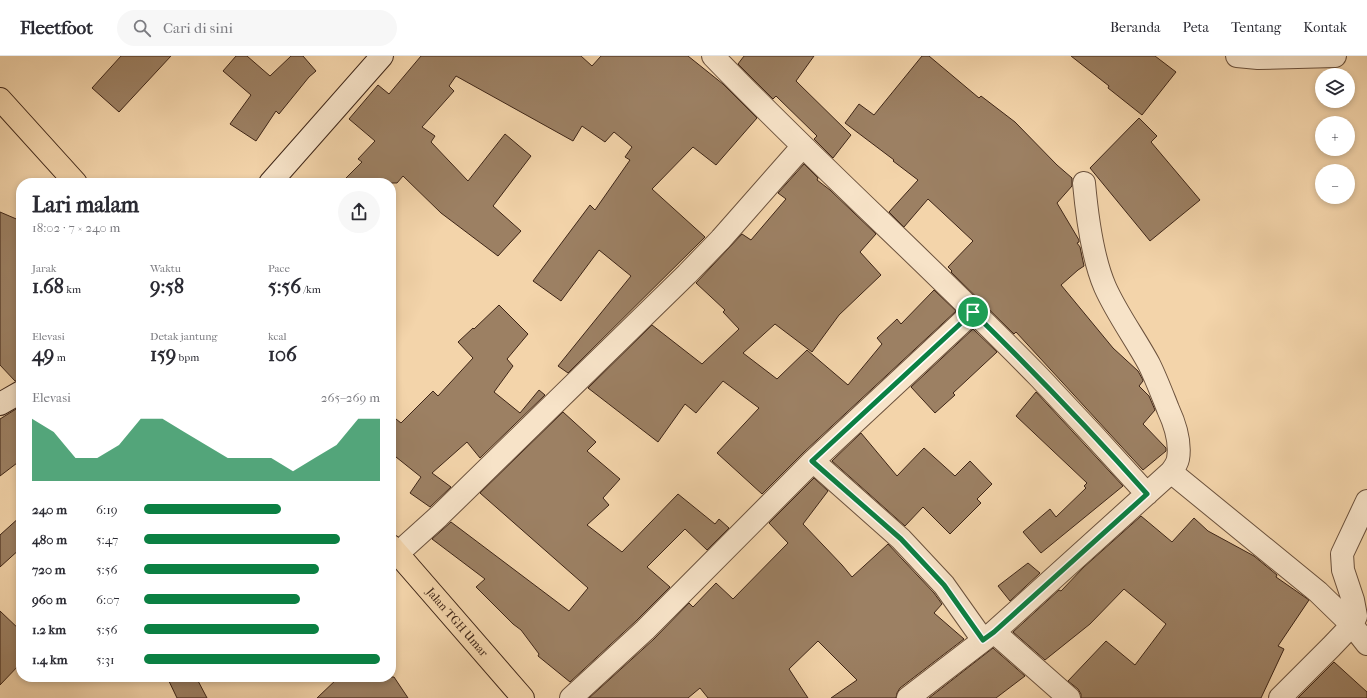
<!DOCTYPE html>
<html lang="id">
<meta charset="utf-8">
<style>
:root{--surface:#fff;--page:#f7f7f7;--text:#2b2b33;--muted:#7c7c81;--line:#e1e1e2;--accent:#0b8043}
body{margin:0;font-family:"IM FELL French Canon",serif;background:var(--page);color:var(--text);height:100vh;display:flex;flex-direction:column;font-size:15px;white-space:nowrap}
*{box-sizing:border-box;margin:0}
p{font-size:13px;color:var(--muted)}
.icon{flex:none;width:22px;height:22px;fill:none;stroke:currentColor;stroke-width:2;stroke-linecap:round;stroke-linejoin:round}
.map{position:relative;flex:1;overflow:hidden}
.drawer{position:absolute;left:16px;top:122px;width:380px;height:504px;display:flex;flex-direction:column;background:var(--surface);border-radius:16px;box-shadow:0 2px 6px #0003}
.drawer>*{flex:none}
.controls{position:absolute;left:1315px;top:12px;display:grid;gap:8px}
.controls a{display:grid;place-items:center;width:40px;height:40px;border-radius:50%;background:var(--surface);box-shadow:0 2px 6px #0003;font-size:20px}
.pin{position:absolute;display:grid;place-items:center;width:34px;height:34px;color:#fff;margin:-17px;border:2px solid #fff;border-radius:50%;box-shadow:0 1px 4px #0007}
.round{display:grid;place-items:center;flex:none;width:42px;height:42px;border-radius:21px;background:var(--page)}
.headline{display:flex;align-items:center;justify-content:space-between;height:68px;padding:0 16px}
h1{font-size:22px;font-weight:800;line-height:30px}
.metrics{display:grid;grid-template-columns:repeat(3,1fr);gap:6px;height:68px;padding:4px 16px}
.metrics div{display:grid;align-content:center}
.metrics b{font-size:20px;font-weight:800}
.metrics small{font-size:11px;font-weight:400}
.metrics p{font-size:11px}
.chart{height:112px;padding:8px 16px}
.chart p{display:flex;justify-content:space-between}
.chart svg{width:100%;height:72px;margin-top:4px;fill:var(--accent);opacity:.7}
ul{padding:0 16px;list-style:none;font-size:13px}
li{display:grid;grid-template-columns:64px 48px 1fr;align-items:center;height:30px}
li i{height:10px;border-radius:5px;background:var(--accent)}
header{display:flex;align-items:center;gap:24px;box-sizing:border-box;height:56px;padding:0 20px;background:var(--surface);border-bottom:1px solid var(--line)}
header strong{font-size:19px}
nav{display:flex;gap:22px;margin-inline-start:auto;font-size:14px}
.search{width:280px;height:36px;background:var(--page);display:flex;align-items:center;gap:10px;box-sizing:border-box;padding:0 14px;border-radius:22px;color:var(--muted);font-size:15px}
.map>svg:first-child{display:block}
</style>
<header>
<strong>Fleetfoot</strong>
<div class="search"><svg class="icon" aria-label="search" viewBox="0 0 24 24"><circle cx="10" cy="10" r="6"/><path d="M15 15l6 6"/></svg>Cari di sini</div>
<nav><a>Beranda</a><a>Peta</a><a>Tentang</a><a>Kontak</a></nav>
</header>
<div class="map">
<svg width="1367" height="642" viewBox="0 0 1367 642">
<rect width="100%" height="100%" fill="#f3d4aa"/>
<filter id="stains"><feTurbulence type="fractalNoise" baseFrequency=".005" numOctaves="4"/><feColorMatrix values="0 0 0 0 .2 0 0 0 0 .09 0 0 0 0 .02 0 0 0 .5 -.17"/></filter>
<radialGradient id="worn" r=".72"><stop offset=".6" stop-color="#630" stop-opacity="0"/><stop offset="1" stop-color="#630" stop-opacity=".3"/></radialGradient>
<!-- building -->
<path fill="#9c8063" stroke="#3e2517" d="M 121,0 L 171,0 L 119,56 L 92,32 Z
M 236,0 L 247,0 L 270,20 L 291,0 L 303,0 L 316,15 L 309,21 L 279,58 L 276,55 L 256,85 L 230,68 L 251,39 L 223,15 Z
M 421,0 L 581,0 L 592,10 L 601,0 L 688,0 L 723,28 L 757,62 L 716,109 L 693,91 L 652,133 L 705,181 L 568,317 L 558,310 L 631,220 L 599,194 L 561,245 L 533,225 L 590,149 L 595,154 L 630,104 L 625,101 L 632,91 L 614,76 L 605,86 L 582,70 L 573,85 L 456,20 L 449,30 L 454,35 L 422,71 L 435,80 L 431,86 L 468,125 L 505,78 L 531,100 L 493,150 L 521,175 L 498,200 L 441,157 L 403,120 L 397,127 L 341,127 L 362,106 L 358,103 L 375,85 L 349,63 L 378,29 L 389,38 Z
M 744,0 L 814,0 L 796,25 L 851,79 L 833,102 L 814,83 L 817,80 L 776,40 L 773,43 L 738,8 Z
M 922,0 L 929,0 L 979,42 L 981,40 L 1015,66 L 1057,109 L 1072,122 L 1072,130 L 1057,147 L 1079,184 L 1079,186 L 1077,187 L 1080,191 L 1084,210 L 1078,214 L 1061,229 L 1113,292 L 1138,315 L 1143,324 L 1143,325 L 1139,330 L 1149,340 L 1155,354 L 1143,368 L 1166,392 L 1166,395 L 1143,414 L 1016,276 L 1014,278 L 951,216 L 952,215 L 948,211 L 973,185 L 928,143 L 904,171 L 889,156 L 918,124 L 893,105 L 894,104 L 845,67 L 859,48 L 874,59 Z
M 1071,0 L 1155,0 L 1176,16 L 1142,59 L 1108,32 L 1109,30 Z
M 1139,62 L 1157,80 L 1151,86 L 1200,144 L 1150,185 L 1090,112 Z
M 804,108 L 818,122 L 817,124 L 830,134 L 876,178 L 860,196 L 881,219 L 839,259 L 812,296 L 775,268 L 743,297 L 777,323 L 807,294 L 848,329 L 882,288 L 877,282 L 897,263 L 901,268 L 934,234 L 956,255 L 804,396 L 762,438 L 717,397 L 759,352 L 723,325 L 696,357 L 685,348 L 658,386 L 588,332 L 652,269 L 702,308 L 739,273 L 723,256 L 725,254 L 696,227 L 742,178 L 751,184 L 786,143 L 778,137 Z
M 0,156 L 21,165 L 21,324 L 15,325 L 0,309 Z
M 499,249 L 528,278 L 507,303 L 513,310 L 494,336 L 520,357 L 539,334 L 545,339 L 480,402 L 467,386 L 432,417 L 451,431 L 430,451 L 410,437 L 421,421 L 391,397 L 391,359 L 401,367 L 433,335 L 438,340 L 473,302 L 458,286 L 473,272 L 474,273 Z
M 973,273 L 997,296 L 953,337 L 955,339 L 935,357 L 911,331 Z
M 1036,336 L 1123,430 L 1041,497 L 1023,476 L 1050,453 L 1056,461 L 1086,432 L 1084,430 L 1087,427 L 1016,360 Z
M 21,350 L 21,404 L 0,420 L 0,363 Z
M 563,356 L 596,386 L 587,395 L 620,423 L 603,442 L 609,449 L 587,469 L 622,496 L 678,438 L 715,468 L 719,463 L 729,472 L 707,494 L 685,473 L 647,511 L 670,531 L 636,565 L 570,626 L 538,600 L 539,598 L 521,574 L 513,568 L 476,531 L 485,523 L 432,483 L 451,466 L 569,555 L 588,532 L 480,437 Z
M 861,377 L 897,420 L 924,392 L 955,420 L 970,405 L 992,428 L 977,443 L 981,447 L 950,478 L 923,451 L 905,470 L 832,405 Z
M 814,422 L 828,435 L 803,468 L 842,509 L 852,521 L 888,488 L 934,537 L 942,548 L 934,557 L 964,583 L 900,632 L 897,637 L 896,642 L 831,642 L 857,624 L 818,585 L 789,613 L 808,642 L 708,642 L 700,632 L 688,642 L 589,642 L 654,583 L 689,547 L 693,551 L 716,527 L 733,543 L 788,487 L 769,467 Z
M 21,460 L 21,492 L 0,511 L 0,479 Z
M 1141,460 L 1172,486 L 1194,462 L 1208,475 L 1254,500 L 1277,519 L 1276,521 L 1309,544 L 1278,590 L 1284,593 L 1261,642 L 1081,642 L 1081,638 L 1078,633 L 1068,625 L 1106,585 L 1135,609 L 1166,568 L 1124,533 L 1090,568 L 1045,604 L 1013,576 L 1059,534 L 1061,535 L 1084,511 Z
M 1028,507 L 1040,517 L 1010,545 L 998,530 Z
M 0,555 L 21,575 L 21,607 L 0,629 Z
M 993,592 L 1025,620 L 996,642 L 929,642 Z
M 1334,606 L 1367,636 L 1367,642 L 1298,642 Z
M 167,621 L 196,621 L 207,642 L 177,642 Z
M 339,621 L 394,621 L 408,642 L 317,642 Z"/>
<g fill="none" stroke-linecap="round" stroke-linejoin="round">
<!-- street casing -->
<g stroke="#6b513c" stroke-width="24">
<path id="street" d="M 713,0 C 819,110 933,212 1040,322 C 1076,360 1112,399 1147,438
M 1237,0 L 1258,2 L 1335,0
M 813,405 L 901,483 L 944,529 L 983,584
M 1171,416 L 1318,536 L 1352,569 L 1367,588
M 397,498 L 439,460 L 687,218 L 721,183 L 802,91
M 994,576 L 1069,642
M 571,642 L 645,574 L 813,405 L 973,256
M 908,642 L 994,576 L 1171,416 C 1174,412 1177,408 1178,403 C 1181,386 1175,368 1168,353 C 1162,338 1156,322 1149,308 C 1135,282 1117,258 1105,231 C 1092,201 1087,160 1084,127
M 1280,642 L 1331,591 L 1352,569 L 1356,560 L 1353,544 L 1343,514 L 1342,498 L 1367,445"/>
</g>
<!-- secondary casing -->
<g stroke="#3e2517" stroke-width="24">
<path id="secondary" d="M 270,127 L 382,0
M 0,348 L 21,336"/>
</g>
<!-- primary casing -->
<g stroke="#3e2517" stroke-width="24">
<g id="primary">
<path d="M 0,43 L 76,127"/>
<path id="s1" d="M 391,490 L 523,642"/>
</g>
</g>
<!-- street -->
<use href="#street" stroke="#f7e3c8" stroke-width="22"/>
<!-- secondary -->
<use href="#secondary" stroke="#f7e3c8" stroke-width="22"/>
<!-- primary -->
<use href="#primary" stroke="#f3d4aa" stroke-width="22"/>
</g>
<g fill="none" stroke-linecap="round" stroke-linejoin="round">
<!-- route casing -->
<g stroke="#fff" stroke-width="8">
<path id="route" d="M 973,256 C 1033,315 1091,375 1147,438 L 994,576 L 983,584 L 944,529 L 901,483 L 812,405 Z"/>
</g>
<!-- route -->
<use href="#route" stroke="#0b8043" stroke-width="5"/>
</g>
<g text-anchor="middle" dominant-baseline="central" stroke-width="4" stroke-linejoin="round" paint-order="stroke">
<!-- street labels -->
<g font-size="12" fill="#3e2517" stroke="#f7e3c8">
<text stroke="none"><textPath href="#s1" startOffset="101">Jalan TGH Umar</textPath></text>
</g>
</g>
<rect width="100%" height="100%" filter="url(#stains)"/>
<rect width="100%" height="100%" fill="url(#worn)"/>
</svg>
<div class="controls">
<a><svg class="icon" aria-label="layers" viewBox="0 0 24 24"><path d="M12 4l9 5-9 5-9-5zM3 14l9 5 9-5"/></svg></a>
<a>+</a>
<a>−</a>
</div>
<div class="pin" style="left:973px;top:256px;background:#1e9e55"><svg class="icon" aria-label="arrive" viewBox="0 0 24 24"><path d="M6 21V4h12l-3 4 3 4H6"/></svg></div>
<section class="drawer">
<div class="headline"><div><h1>Lari malam</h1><p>18:02 · 7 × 240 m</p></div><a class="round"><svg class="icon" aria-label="share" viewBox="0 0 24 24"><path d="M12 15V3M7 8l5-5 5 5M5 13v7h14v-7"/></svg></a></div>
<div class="metrics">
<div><p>Jarak</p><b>1.68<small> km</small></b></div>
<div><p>Waktu</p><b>9:58</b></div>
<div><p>Pace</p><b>5:56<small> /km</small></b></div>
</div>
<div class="metrics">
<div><p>Elevasi</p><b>49<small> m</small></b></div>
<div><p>Detak jantung</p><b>159<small> bpm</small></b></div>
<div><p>kcal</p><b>106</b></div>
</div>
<div class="chart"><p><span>Elevasi</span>265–269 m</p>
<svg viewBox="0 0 160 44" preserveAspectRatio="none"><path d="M0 44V6L10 14L20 30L30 30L40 22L50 6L60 6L70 14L80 22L90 30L100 30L110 30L120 38L130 30L140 22L150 6L160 6V44z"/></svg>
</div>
<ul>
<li><b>240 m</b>6:19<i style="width:58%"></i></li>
<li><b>480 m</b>5:47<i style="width:83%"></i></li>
<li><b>720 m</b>5:56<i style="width:74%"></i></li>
<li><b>960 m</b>6:07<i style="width:66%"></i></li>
<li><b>1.2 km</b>5:56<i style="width:74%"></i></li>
<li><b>1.4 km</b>5:31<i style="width:100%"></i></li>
</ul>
</section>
</div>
